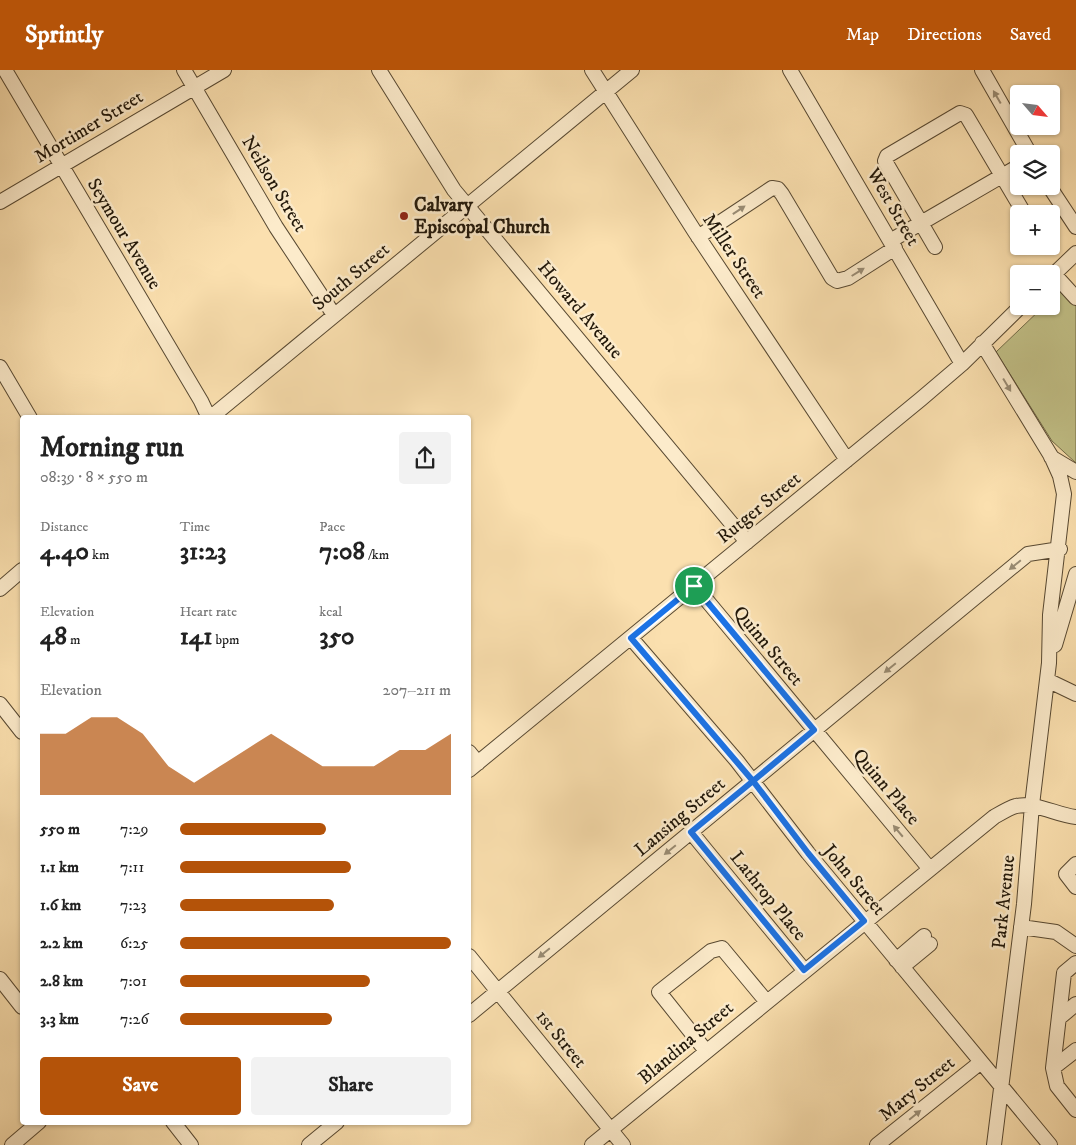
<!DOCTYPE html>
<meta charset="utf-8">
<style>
:root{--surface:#fff;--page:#f2f2f2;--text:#222;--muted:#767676;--accent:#b45309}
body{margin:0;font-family:"IM FELL DW Pica",serif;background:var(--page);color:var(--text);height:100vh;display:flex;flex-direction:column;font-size:19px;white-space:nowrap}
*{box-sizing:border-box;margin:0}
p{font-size:16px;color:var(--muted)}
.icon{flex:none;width:28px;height:28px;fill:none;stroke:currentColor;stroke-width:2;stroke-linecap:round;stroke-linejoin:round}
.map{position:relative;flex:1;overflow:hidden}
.sheet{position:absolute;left:20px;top:345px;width:451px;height:710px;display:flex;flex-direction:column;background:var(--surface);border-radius:5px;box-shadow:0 1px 4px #0004}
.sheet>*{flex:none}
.needle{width:32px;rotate:118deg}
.fabs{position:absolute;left:1010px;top:15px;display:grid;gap:10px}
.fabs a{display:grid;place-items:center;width:50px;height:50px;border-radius:5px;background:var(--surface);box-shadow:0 1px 4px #0004;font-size:25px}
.pin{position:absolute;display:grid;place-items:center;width:42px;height:42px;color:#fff;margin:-21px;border:2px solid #fff;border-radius:50%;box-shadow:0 1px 5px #0007}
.round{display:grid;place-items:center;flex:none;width:52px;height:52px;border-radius:5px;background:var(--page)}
.overview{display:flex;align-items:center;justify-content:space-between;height:85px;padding:0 20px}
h1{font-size:28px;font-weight:700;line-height:38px}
.stats{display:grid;grid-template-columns:repeat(3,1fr);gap:8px;height:85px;padding:5px 20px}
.stats div{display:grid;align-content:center}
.stats b{font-size:25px;font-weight:700}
.stats small{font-size:14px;font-weight:400}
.stats p{font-size:14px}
.chart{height:140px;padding:10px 20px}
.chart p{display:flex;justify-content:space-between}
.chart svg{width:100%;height:90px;margin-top:5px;fill:var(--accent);opacity:.7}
.button{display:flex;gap:10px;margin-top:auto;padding:10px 20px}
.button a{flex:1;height:58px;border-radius:5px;background:var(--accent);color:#fff;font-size:20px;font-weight:700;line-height:58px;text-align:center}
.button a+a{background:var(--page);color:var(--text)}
ul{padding:0 20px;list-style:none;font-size:16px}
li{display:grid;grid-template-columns:80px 60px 1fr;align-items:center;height:38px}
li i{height:12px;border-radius:6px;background:var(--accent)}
header{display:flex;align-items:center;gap:30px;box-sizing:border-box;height:70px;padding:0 25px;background:var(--accent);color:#fff}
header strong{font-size:24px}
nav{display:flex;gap:28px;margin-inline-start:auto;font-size:18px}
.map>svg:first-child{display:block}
</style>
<header>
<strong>Sprintly</strong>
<nav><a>Map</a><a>Directions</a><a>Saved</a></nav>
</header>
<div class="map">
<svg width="1076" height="1075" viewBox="0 0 1076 1075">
<rect width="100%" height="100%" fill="#fbe0af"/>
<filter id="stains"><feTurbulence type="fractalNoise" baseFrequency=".004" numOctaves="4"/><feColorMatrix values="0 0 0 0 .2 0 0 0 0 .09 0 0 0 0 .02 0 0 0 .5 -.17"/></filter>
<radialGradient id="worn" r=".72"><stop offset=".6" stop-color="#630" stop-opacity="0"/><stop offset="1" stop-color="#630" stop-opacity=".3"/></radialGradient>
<!-- green -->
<path fill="#c2c188" stroke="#726c48" d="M 1060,220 L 1076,236 L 1076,393 L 1052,371 L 996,282 L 1044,236 L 1051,236 L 1051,229 Z"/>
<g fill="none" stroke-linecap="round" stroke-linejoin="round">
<!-- minor casing -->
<g stroke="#584932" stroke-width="16">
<path id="minor" d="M 5,0 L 201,331 L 209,348
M 184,0 L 276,157 L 334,245
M 379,0 L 454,120 L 747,472
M 592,0 L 695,162 L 847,390
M 790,0 L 962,294
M 982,0 L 1030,84
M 1049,116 L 1076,157
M 0,132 L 224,0
M 698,167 L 772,118 L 778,119 L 782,124 L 832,208 L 837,211 L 848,208 L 895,178
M 890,171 L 1019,96
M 935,177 L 885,91 L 887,86 L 960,43 L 966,45 L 1024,143
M 1054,204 L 1076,228
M 1051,207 L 1076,183
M 982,273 L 1051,386 L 1060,406 L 1064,424 L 1050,545 L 1049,593 L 1032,735 L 1024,834 L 994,1075
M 0,297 L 30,348
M 210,348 L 632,0
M 1051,387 L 1076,402
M 694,515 L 929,798
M 0,519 L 22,500
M 631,568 L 737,691 L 808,783 L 1050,1075
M 1055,575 L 1076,504
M 1047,610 L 1076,624
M 0,634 L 22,662
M 469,682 L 478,693
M 469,700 L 921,329 L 962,294 L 1021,236
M 691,762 L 804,900
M 1076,794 L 1066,804 L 1076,817
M 1021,857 L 1056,862 L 1076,876
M 469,886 L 623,1075
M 896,890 L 924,866
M 1076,893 L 1064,903 L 1053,998 L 1057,1016 L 1076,1040
M 902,897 L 930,874
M 0,909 L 22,937
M 469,945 L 1028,484 L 1060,479
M 1059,948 L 1076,934
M 706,981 L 659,922 L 711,881 L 722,878 L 766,931
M 1053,998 L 1076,980
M 173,1052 L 191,1075
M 12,1075 L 39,1052
M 309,1075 L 337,1052
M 592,1075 L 994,747 C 1001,743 1009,738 1016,736 C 1037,732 1056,745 1076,747
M 877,1075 L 981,992"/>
</g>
<!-- minor -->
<use href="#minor" stroke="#fcebcb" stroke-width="14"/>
</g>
<!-- one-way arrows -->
<defs><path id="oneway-solid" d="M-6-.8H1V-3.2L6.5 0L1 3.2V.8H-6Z" transform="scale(1.25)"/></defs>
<g fill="#998c74">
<use href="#oneway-solid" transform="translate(997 27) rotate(-120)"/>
<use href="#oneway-solid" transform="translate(739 140) rotate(-34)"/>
<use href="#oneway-solid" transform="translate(858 202) rotate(-32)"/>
<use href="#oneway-solid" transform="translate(1007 315) rotate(59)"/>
<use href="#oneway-solid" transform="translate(1015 495) rotate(141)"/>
<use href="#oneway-solid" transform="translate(890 598) rotate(141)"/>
<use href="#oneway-solid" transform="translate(898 761) rotate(-130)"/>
<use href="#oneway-solid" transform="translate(670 780) rotate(141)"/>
<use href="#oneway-solid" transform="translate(544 883) rotate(141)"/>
<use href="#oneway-solid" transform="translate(915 1045) rotate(-39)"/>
</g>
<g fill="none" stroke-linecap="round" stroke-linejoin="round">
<!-- route casing -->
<g stroke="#fff" stroke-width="10">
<path id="route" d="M 694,516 L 814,660 L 753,711 L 808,783 L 864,851 L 804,900 L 691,762 L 753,711 L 631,568 L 694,516"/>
</g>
<!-- route -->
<use href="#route" stroke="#1a73e8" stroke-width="6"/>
</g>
<!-- markers -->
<circle fill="#8f2418" stroke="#fcebcb" stroke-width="2" cx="404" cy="146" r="5"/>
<g text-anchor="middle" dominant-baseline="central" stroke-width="5" stroke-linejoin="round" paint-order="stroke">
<!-- street labels -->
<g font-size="19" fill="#211709" stroke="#fcebcb">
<text transform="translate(89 57) rotate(-31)">Mortimer Street</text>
<text transform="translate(274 114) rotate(59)">Neilson Street</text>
<text transform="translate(893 137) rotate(60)">West Street</text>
<text transform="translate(124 164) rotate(59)">Seymour Avenue</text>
<text transform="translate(734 186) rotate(56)">Miller Street</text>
<text transform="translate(351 207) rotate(-40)">South Street</text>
<text transform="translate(580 240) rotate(50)">Howard Avenue</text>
<text transform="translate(759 438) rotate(-39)">Rutger Street</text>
<text transform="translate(768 576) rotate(50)">Quinn Street</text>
<text transform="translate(886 717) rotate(50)">Quinn Place</text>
<text transform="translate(680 747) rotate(-40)">Lansing Street</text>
<text transform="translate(854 810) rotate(50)">John Street</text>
<text transform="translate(768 826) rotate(51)">Lathrop Place</text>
<text transform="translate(1004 832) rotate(-84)">Park Avenue</text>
<text transform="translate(561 969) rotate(51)">1st Street</text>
<text transform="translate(686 973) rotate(-40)">Blandina Street</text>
<text transform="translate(917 1019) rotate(-39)">Mary Street</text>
</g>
<!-- poi labels -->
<g font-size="19" font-weight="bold" fill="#211709" stroke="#fcebcb" text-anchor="start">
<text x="414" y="135">Calvary<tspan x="414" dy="22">Episcopal Church</tspan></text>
</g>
</g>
<rect width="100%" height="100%" filter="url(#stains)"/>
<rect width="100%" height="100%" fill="url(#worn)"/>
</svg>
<div class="fabs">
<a><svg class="needle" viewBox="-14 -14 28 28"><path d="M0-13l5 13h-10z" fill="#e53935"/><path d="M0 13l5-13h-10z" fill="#767676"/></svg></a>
<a><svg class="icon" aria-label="layers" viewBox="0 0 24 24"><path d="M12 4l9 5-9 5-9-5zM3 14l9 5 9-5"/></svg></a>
<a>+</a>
<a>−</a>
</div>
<div class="pin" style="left:694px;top:516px;background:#1e9e55"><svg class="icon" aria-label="arrive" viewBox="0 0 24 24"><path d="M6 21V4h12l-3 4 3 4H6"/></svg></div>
<section class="sheet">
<div class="overview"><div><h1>Morning run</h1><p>08:39 · 8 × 550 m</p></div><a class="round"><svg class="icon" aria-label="share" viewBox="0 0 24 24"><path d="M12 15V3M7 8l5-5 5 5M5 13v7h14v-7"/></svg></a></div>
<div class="stats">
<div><p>Distance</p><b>4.40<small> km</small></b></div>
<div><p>Time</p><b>31:23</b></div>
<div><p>Pace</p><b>7:08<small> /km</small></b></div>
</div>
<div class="stats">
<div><p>Elevation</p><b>48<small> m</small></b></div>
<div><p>Heart rate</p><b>141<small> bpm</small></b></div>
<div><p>kcal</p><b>350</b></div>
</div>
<div class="chart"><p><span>Elevation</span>207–211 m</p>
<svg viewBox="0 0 160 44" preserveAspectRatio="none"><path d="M0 44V14L10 14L20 6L30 6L40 14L50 30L60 38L70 30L80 22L90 14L100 22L110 30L120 30L130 30L140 22L150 22L160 14V44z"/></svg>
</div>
<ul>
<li><b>550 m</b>7:29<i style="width:54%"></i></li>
<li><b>1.1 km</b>7:11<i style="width:63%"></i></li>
<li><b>1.6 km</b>7:23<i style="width:57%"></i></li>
<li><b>2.2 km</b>6:25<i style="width:100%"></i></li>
<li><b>2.8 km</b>7:01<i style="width:70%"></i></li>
<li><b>3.3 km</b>7:26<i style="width:56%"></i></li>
</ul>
<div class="button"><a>Save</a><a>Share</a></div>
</section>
</div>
